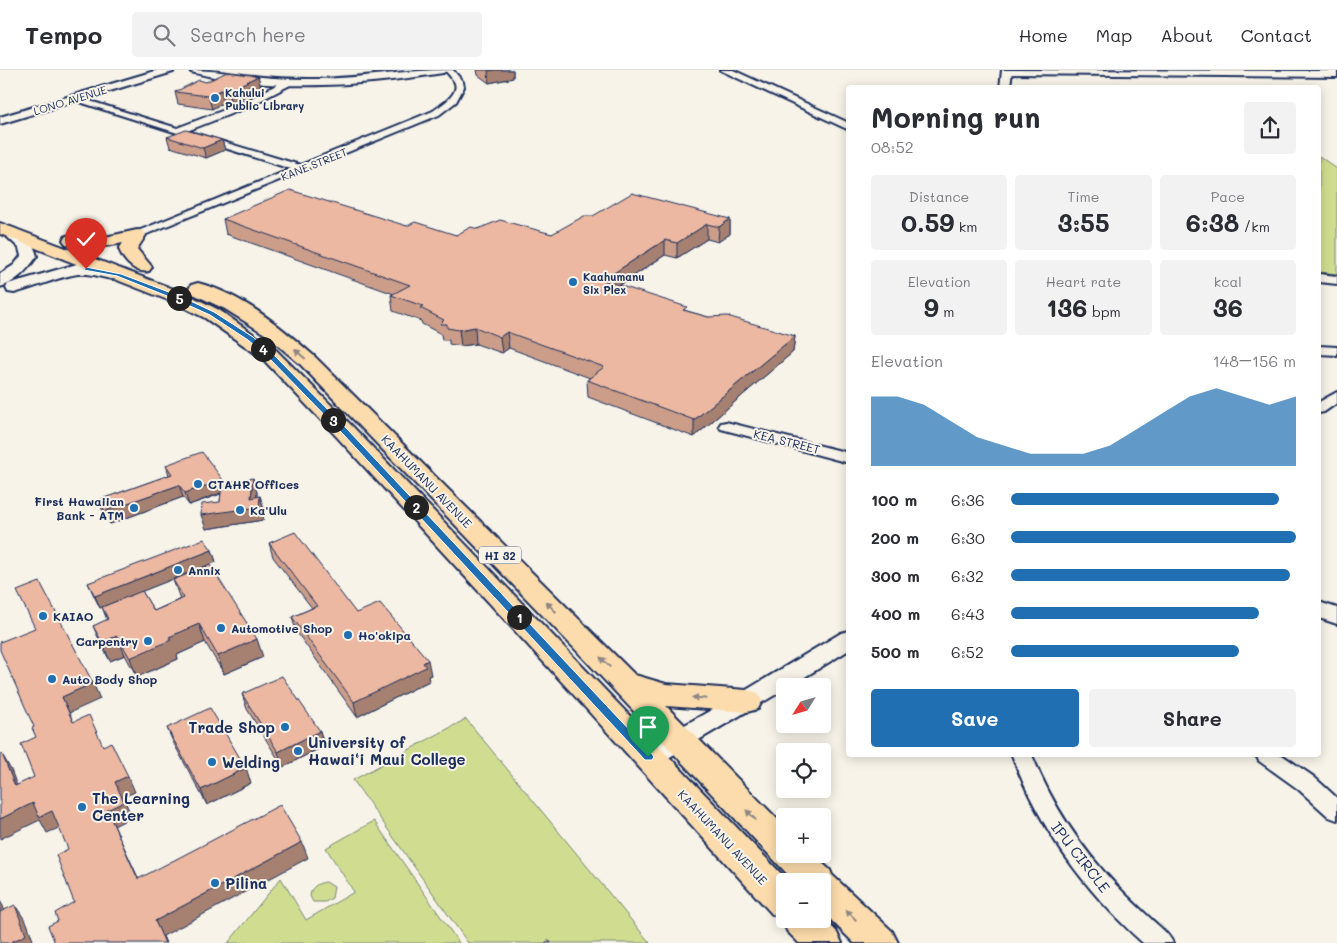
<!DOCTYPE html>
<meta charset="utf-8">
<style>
:root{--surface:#fff;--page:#f2f2f3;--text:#2b2b33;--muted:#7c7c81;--line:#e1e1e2;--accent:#1f6fb2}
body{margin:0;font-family:Mali,sans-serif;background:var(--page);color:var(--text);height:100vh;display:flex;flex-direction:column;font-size:19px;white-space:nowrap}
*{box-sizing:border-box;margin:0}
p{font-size:16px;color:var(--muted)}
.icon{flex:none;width:28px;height:28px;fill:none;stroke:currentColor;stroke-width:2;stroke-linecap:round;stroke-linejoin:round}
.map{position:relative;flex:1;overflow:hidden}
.panel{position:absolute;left:846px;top:15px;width:475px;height:672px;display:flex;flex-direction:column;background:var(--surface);border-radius:5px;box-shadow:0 2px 12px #0003}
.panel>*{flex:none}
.needle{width:32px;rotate:233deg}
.buttons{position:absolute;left:776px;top:608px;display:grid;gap:10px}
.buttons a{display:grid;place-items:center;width:55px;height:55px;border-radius:5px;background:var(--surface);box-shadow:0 2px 12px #0003;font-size:25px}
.pin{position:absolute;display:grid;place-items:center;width:42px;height:42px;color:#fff;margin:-51px -21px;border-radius:50% 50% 50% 0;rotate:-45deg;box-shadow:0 0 5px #0007}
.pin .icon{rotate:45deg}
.km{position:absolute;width:25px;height:25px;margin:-12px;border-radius:50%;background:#222;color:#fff;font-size:14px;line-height:25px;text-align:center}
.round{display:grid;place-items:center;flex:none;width:52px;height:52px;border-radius:5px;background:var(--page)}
.head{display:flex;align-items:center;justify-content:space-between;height:85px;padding:0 25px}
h1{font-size:28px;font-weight:700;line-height:38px}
.stats{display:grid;grid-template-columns:repeat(3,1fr);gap:8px;height:85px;padding:5px 25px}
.stats div{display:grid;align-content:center;border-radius:5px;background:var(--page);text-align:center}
.stats b{font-size:25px;font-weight:700}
.stats small{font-size:14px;font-weight:400}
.stats p{font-size:14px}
.chart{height:140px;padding:10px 25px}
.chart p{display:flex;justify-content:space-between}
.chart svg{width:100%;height:90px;margin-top:5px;fill:var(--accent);opacity:.7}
.cta{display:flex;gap:10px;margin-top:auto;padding:10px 25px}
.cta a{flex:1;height:58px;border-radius:5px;background:var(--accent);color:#fff;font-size:20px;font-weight:700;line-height:58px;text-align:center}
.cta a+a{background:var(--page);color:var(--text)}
ul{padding:0 25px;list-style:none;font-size:16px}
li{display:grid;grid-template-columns:80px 60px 1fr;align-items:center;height:38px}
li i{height:12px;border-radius:6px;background:var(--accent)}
header{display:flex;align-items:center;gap:30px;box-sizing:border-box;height:70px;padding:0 25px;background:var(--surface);border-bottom:1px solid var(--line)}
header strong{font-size:24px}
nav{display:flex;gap:28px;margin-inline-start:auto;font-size:18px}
.search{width:350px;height:45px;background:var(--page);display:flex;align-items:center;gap:12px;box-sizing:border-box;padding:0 18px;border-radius:5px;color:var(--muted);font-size:19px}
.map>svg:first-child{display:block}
</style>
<header>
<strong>Tempo</strong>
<div class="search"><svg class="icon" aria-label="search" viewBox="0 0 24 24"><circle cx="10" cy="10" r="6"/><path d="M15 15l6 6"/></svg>Search here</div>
<nav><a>Home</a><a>Map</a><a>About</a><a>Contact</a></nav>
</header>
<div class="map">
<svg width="1337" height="873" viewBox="0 0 1337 873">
<rect width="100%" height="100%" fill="#f7f3e8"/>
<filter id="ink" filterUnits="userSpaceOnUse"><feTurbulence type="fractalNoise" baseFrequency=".02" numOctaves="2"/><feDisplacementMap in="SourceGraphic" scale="10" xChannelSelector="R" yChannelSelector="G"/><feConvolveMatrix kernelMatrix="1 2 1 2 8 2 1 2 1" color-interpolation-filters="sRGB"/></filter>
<g filter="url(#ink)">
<!-- green -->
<path fill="#d0dd90" stroke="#768677" d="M 1319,86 L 1337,99 L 1337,204 L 1319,202 Z
M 466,649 L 650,873 L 468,873 L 353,710 Z
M 374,751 L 459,873 L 228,873 L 281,808 L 306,850 L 354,822 L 326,778 Z
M 326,812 L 334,817 L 332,828 L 325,832 L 313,832 L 310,826 C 311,817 317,813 326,812 Z"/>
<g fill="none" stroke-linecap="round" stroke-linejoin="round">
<!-- minor casing -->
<g stroke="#1b2f5e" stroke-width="4">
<path id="minor" d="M 445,0 L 453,0 L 463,12 L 464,17 L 456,32 L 439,45 L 137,168 L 133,167 L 131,165 L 133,163 L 291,99 L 70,29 L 74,26 L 77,27 L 177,58 L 240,34 L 288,9 L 294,9 L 294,13 L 246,38 L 187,61 L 300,95 L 433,41 C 440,36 459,25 455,13 C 453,9 448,4 445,0 Z
M 1005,0 L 1337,1 L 1337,7 L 1008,4 L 1004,2 Z
M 1319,276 L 1337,277 L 1337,285 L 1319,284 Z
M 1337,322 L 1337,333 L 1324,342 L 1319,343 L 1319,332 Z
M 726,352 L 849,383 L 849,393 L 721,359 L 719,356 L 721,353 Z
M 1012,685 L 1032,685 C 1052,735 1080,777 1117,816 C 1128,827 1139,838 1150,848 C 1158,856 1168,862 1173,873 L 1143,873 C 1085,821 1039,758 1012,685 Z
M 1256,685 L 1282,685 L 1314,707 L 1337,728 L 1337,750 L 1329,747 L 1298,719 L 1259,691 Z"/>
</g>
<!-- tertiary casing -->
<g stroke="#1b2f5e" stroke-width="4">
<path id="tertiary" d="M 158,0 L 174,0 L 173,2 L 0,54 L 0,47 Z
M 190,0 C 212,0 233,4 254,6 C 276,9 297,9 319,9 C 362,8 405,0 448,0 L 443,3 C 360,16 274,23 191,2 Z
M 720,0 L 733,0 L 849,53 L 849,60 Z
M 1002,0 L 1012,0 L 1010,18 L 1000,18 Z
M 1319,204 L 1337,206 L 1337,214 L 1319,212 Z
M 1319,532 L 1337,538 L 1337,554 L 1319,548 Z
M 849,561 L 849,580 L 790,616 L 785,616 L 785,619 L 658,694 L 649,697 L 640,694 L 636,687 L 640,680 L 738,625 L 841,563 Z"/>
</g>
<!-- secondary casing -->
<g stroke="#1b2f5e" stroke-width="4">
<path id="secondary" d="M 10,157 C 24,161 34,173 37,186 C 28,199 16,213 0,217 L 0,204 L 14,195 L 21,186 L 19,178 L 2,162 L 4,159 Z
M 77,194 C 93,194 109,198 125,201 L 127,205 L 125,209 C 110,212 94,202 78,204 C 57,207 35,218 14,223 L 8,222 L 6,218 L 8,214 Z"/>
</g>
<!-- primary casing -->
<g stroke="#1b2f5e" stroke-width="4">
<path id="primary" d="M 0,153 L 187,224 L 219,240 L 276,280 L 353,357 L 788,811 L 785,811 L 785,849 L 822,849 L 822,847 L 836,861 L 842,873 L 799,873 L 787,861 L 782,848 L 772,844 L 572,623 L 337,367 L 262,288 L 205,248 L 173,232 L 0,164 Z
M 137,160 L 143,161 L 146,165 L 137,179 L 152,197 L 149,201 C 136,204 124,192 119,179 L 123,173 C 104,177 85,178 66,174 L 63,170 L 66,166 L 72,165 L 105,167 Z
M 198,213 C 242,224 281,257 314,286 L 635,605 L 666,614 L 747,620 L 758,623 L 762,631 L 758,639 L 747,642 L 666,636 L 785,757 L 785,784 L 812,784 L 830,800 L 832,805 L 892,861 L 898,873 L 854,873 L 822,841 L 822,811 L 794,811 L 575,579 L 300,294 L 265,264 L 225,239 L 191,223 L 189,219 L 191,215 Z"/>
</g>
<!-- minor -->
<use href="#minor" fill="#f7f3e8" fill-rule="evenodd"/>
<!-- tertiary -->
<use href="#tertiary" fill="#f7f3e8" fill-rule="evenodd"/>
<!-- secondary -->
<use href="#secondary" fill="#f7f3e8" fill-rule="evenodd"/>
<!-- primary -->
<use href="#primary" fill="#fcdcac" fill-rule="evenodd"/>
</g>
<!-- wall -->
<path fill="#cc9e8a" stroke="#1b2f5e" d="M 477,0 L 513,0 L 513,8 L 489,13 L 478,5 Z
M 258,6 L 261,18 L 231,34 L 224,32 L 212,39 L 178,34 L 175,22 L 206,12 Z
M 167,67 L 222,70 L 225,80 L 206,88 L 170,77 Z
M 223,149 L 407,156 L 456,165 L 478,159 L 552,164 L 730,149 L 730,164 L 718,172 L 707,169 L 677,188 L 665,185 L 619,216 L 687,241 L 708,247 L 795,266 L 793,282 L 694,367 L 588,327 L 587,310 L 590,308 L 509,278 L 502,283 L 476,274 L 461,276 L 449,274 L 449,270 L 442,270 L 441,264 L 422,254 L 421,251 L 393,241 L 391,225 L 394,224 L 226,164 Z
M 166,395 L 223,410 L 224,413 L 257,422 L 257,427 L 260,426 L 264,440 L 263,450 L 206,459 L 220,432 L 221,424 L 189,435 L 183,427 L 110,454 L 103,442 L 99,430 L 169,405 Z
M 269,473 L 356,543 L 431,605 L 428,606 L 429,611 L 357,647 L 296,561 L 292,547 L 312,538 L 273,487 Z
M 212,480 L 216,492 L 142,521 L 154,541 L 180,529 L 173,510 L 263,587 L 224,604 L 205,572 L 177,585 L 178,589 L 137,607 L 125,585 L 110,591 L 101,574 L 93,556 L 107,550 L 102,537 L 100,538 L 94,526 L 88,513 Z
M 242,624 L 320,661 L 324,676 L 283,697 L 247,639 Z
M 167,658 L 251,713 L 207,735 L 173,672 Z"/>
<!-- shaded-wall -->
<path fill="#a68171" stroke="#1b2f5e" d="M 495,0 L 513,0 L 513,8 L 489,13 L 488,1 Z
M 258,6 L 261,18 L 231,34 L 228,21 Z
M 221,20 L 224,32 L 212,39 L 208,26 Z
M 222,70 L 225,80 L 206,88 L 203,78 Z
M 730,149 L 730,164 L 718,172 L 719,157 Z
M 707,154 L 707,169 L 677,188 L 677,173 Z
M 665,170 L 665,185 L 603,226 L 603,210 Z
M 475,257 L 476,274 L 461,276 L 459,260 Z
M 507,262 L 509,278 L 502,283 L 500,267 Z
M 795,266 L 793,282 L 694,367 L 694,350 Z
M 253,408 L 257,422 L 256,437 L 260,426 L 264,440 L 263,450 L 206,459 L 201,445 L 251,428 Z
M 223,410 L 226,421 L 189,435 L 185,423 Z
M 179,415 L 183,427 L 110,454 L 105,441 Z
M 212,480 L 216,492 L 100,538 L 95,526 Z
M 199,554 L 205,572 L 177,585 L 178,589 L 137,607 L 130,588 L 169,567 Z
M 117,566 L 125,585 L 110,591 L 102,572 Z
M 257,569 L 263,587 L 224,604 L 218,586 Z
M 428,590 L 431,605 L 428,606 L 429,611 L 357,647 L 354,632 Z
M 93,613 L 100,629 L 69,643 L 80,667 L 62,627 Z
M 320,661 L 324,676 L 283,697 L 278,682 Z
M 2,684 L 11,700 L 23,732 L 15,716 Z
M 246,698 L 251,713 L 207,735 L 201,720 Z
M 128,706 L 135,722 L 123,727 L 132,747 L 114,756 L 146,825 L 107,740 L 115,712 Z
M 33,733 L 52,741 L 61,757 L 47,763 L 40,750 L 0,769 L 0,749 Z
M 302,772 L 308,788 L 163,866 L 166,873 L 165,873 L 155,851 Z
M 0,831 L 3,836 L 11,862 L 0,845 Z
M 15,835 L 27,853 L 34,873 L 12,873 Z"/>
<!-- building -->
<path fill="#edb8a1" stroke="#1b2f5e" d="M 227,2 L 258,6 L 228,21 L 221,20 L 208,26 L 175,22 L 199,10 L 206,12 Z
M 186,60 L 222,70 L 203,78 L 167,67 Z
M 290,120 L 407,156 L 415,152 L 456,165 L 471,157 L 478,159 L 500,150 L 552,164 L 584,146 L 593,146 L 632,123 L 730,149 L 719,157 L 707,154 L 677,173 L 665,170 L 603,210 L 687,237 L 683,240 L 708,247 L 727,246 L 795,266 L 694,350 L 587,310 L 604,297 L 507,262 L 500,267 L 475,257 L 459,260 L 447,258 L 447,254 L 440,254 L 444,250 L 420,238 L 423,236 L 391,225 L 410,215 L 223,149 Z
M 202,382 L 223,410 L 185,423 L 179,415 L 105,441 L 99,430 L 172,404 L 166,395 Z
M 253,408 L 251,428 L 260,426 L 259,437 L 201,445 L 202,434 L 220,432 L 222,413 Z
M 295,462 L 356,543 L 380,533 L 428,590 L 423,593 L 426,597 L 354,632 L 292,547 L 317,536 L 269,473 Z
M 204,469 L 212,480 L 95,526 L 88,513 Z
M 210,495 L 257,569 L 218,586 L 199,554 L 169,567 L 171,570 L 130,588 L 117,566 L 102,572 L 93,556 L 108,549 L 102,537 L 142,521 L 154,541 L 184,528 L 173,510 Z
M 40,512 L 93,613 L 62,627 L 73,652 L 89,645 L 103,676 L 111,672 L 128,706 L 115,712 L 124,732 L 107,740 L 138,809 L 280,735 L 302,772 L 155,851 L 165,873 L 55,873 L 48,856 L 58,851 L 55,843 L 74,832 L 56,785 L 68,779 L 52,741 L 39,747 L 33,733 L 0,749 L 0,685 L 2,684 L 15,716 L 34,707 L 21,674 L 36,667 L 32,658 L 34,657 L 0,580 L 0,572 L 35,558 L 17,521 Z
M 282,606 L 320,661 L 278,682 L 242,624 Z
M 210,638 L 246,698 L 201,720 L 167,658 Z
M 15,835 L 26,865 L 11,872 L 12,873 L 0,873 L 0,842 Z
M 549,870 L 551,873 L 545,873 Z"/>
<!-- one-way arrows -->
<defs><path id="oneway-solid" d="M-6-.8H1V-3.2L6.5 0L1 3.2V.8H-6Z" transform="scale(1.25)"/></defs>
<g fill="#8c8685">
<use href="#oneway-solid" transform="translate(300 284) rotate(-139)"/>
<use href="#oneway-solid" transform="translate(551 537) rotate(-135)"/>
<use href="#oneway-solid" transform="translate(605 592) rotate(-134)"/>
<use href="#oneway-solid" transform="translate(699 628) rotate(-174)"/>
<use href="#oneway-solid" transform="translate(751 745) rotate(-134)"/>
<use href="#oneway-solid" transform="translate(851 845) rotate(-135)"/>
</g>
</g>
<!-- route -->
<path fill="#1f6fb2" stroke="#fff" d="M 86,197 L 121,204 L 182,227 L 214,242 L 253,267 L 271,282 L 348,360 L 652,684 L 654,687 L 652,690 L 645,690 L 342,363 L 266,285 L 248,270 L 210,245 L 177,230 L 117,206 L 84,200 Z"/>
<!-- markers -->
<g fill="#1f6fb2" stroke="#f7f3e8" stroke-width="2">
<circle cx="215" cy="28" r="5"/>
<circle cx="573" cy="212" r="5"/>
<circle cx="198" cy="414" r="5"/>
<circle cx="134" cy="438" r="5"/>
<circle cx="240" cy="440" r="5"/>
<circle cx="178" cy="500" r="5"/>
<circle cx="43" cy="546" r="5"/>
<circle cx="221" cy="558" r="5"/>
<circle cx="348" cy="565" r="5"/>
<circle cx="148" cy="571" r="5"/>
<circle cx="52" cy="609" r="5"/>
<circle cx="285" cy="657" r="5"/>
<circle cx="298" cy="681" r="5"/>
<circle cx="212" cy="692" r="5"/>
<circle cx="82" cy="737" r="5"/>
<circle cx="215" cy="813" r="5"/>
</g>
<g text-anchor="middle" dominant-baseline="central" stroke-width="4" stroke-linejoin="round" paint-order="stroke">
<!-- far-poi labels -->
<g font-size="11" font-weight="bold" fill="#1b2f5e" stroke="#f7f3e8" text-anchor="start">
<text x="225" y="22">Kahului<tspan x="225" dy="13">Public Library</tspan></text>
<text x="583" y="206">Kaahumanu<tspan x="583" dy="13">Six Plex</tspan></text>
</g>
<!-- far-street labels -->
<g font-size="11" fill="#1b2f5e" stroke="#f7f3e8">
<text transform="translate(70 30) rotate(-17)">LONO AVENUE</text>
<text transform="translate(314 94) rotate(-22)">KANE STREET</text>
</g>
<!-- shield labels -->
<rect fill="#f7f3e8" stroke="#5d6a87" stroke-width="1" x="479" y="476.5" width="42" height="17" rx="4"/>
<g font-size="11" font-weight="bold" fill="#1b2f5e">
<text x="500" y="485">HI 32</text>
</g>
<!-- street labels -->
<g font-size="12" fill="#1b2f5e" stroke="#f7f3e8">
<text transform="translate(787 371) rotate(14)">KEA STREET</text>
<text transform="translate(427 411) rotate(46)">KAAHUMANU AVENUE</text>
<text transform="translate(723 767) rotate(47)">KAAHUMANU AVENUE</text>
</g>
<!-- poi labels -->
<g font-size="12" font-weight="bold" fill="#1b2f5e" stroke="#f7f3e8" text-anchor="start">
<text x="208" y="414">CTAHR Offices</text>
<text x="124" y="431" text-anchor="end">First Hawaiian<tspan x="124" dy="14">Bank - ATM</tspan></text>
<text x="250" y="440">Ka'Ulu</text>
<text x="188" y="500">Annix</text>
<text x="53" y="546">KAIAO</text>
<text x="231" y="558">Automotive Shop</text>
<text x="358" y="565">Ho'okipa</text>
<text x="138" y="571" text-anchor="end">Carpentry</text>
<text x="62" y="609">Auto Body Shop</text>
</g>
<!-- near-poi labels -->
<g font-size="15" font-weight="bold" fill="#1b2f5e" stroke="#f7f3e8" text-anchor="start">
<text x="275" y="657" text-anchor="end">Trade Shop</text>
<text x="308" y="672">University of<tspan x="308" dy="17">Hawai‘i Maui College</tspan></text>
<text x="222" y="692">Welding</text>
<text x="92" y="728">The Learning<tspan x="92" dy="17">Center</tspan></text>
<text x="225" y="813">Pilina</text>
</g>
<!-- near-street labels -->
<g font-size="15" fill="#1b2f5e" stroke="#f7f3e8">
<text transform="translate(1081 787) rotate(52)">IPU CIRCLE</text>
</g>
</g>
</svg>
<div class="buttons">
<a><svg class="needle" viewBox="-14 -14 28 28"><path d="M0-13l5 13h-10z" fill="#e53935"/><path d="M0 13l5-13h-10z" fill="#7c7c81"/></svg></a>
<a><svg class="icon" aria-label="locate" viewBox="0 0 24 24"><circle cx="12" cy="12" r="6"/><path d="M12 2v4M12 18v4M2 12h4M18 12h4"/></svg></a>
<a>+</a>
<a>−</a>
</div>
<div class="pin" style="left:648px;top:687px;background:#1e9e55"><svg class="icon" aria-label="arrive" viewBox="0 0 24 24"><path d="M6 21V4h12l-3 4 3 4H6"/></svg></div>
<div class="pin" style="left:86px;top:199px;background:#d93025"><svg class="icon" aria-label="check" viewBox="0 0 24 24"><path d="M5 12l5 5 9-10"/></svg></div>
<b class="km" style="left:519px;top:547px">1</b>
<b class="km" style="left:416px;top:437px">2</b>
<b class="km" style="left:333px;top:350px">3</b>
<b class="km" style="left:263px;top:279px">4</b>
<b class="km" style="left:179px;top:228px">5</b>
<section class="panel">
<div class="head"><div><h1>Morning run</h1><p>08:52</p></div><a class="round"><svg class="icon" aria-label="share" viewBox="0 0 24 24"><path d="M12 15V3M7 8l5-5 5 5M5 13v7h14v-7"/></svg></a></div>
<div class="stats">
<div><p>Distance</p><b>0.59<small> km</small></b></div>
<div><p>Time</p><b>3:55</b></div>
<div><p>Pace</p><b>6:38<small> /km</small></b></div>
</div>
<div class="stats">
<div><p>Elevation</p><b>9<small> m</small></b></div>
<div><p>Heart rate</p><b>136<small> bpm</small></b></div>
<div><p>kcal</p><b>36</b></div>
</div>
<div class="chart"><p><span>Elevation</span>148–156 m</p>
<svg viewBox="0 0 160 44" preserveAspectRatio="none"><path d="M0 44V10L10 10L20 14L30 22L40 30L50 34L60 38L70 38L80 38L90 34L100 26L110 18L120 10L130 6L140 10L150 14L160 10V44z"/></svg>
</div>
<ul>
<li><b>100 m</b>6:36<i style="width:94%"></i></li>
<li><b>200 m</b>6:30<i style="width:100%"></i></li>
<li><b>300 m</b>6:32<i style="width:98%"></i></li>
<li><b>400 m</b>6:43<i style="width:87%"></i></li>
<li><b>500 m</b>6:52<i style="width:80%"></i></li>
</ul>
<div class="cta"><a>Save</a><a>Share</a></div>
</section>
</div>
